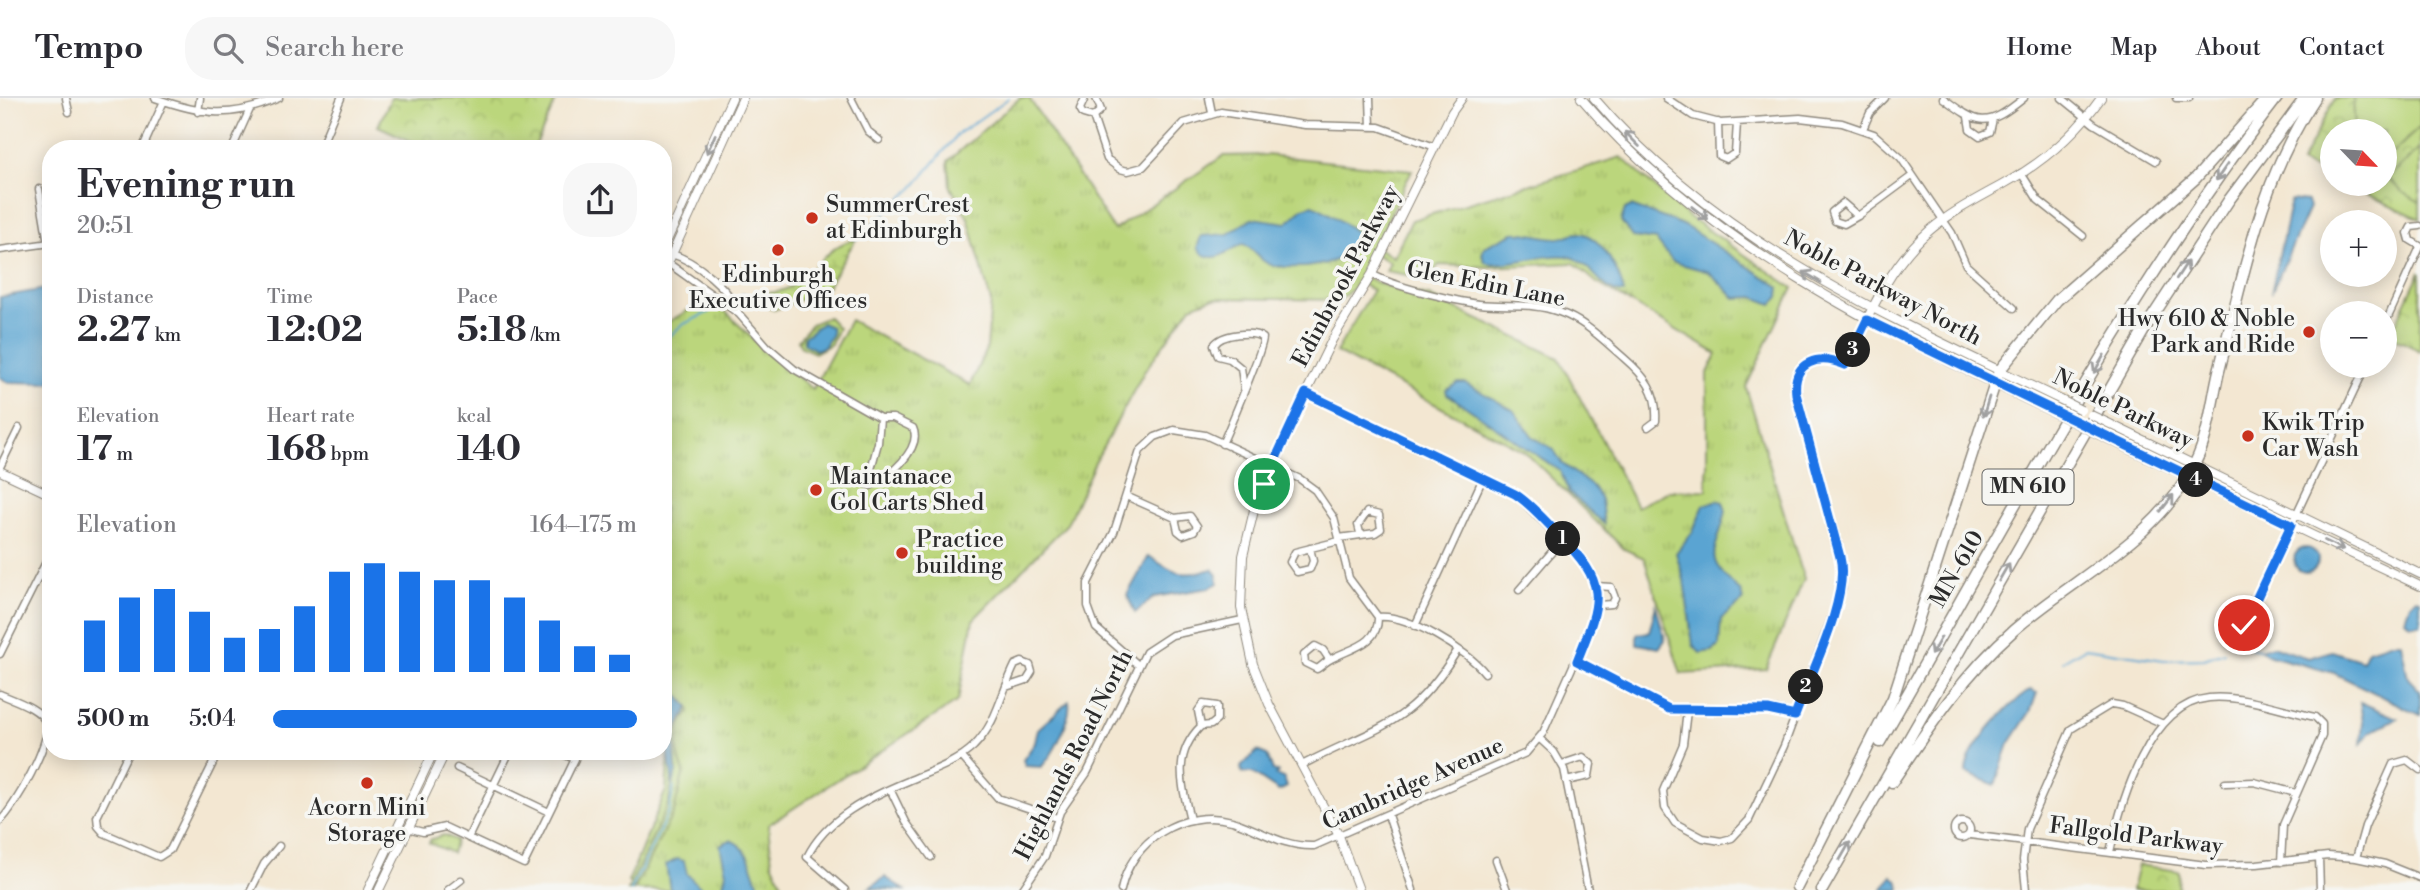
<!DOCTYPE html>
<meta charset="utf-8">
<style>
:root{--surface:#fff;--page:#f7f7f7;--text:#2b2b33;--muted:#7c7c81;--line:#e1e1e2;--accent:#1a73e8}
body{margin:0;font-family:"Libre Bodoni",serif;background:var(--page);color:var(--text);height:100vh;display:flex;flex-direction:column;font-size:26px;white-space:nowrap}
*{box-sizing:border-box;margin:0}
p{font-size:23px;color:var(--muted)}
.icon{flex:none;width:38px;height:38px;fill:none;stroke:currentColor;stroke-width:2;stroke-linecap:round;stroke-linejoin:round}
.map{position:relative;flex:1;overflow:hidden}
.side{position:absolute;left:42px;top:42px;width:630px;height:620px;display:flex;flex-direction:column;background:var(--surface);border-radius:28px;box-shadow:0 4px 18px #0003}
.side>*{flex:none}
.needle{width:46px;rotate:115deg}
.controls{position:absolute;left:2320px;top:21px;display:grid;gap:14px}
.controls a{display:grid;place-items:center;width:77px;height:77px;border-radius:50%;background:var(--surface);box-shadow:0 4px 18px #0003;font-size:35px}
.pin{position:absolute;display:grid;place-items:center;width:60px;height:60px;color:#fff;margin:-30px;border:4px solid #fff;border-radius:50%;box-shadow:0 2px 7px #0007}
.km{position:absolute;width:35px;height:35px;margin:-18px;border-radius:50%;background:#222;color:#fff;font-size:19px;line-height:35px;text-align:center}
.round{display:grid;place-items:center;flex:none;width:74px;height:74px;border-radius:28px;background:var(--page)}
.headline{display:flex;align-items:center;justify-content:space-between;height:119px;padding:0 35px}
h1{font-size:38px;font-weight:700;line-height:52px}
.metrics{display:grid;grid-template-columns:repeat(3,1fr);gap:10px;height:119px;padding:7px 35px}
.metrics div{display:grid;align-content:center}
.metrics b{font-size:35px;font-weight:700}
.metrics small{font-size:19px;font-weight:400}
.metrics p{font-size:19px}
.chart{height:196px;padding:14px 35px}
.chart p{display:flex;justify-content:space-between}
.chart svg{width:100%;height:126px;margin-top:7px;stroke:var(--accent);stroke-width:6}
ul{padding:0 35px;list-style:none;font-size:23px}
li{display:grid;grid-template-columns:112px 84px 1fr;align-items:center;height:52px}
li i{height:18px;border-radius:9px;background:var(--accent)}
header{display:flex;align-items:center;gap:42px;box-sizing:border-box;height:98px;padding:0 35px;background:var(--surface);border-bottom:2px solid var(--line)}
header strong{font-size:33px}
nav{display:flex;gap:38px;margin-inline-start:auto;font-size:24px}
.search{width:490px;height:63px;background:var(--page);display:flex;align-items:center;gap:18px;box-sizing:border-box;padding:0 24px;border-radius:28px;color:var(--muted);font-size:26px}
.map>svg:first-child{display:block}
</style>
<header>
<strong>Tempo</strong>
<div class="search"><svg class="icon" aria-label="search" viewBox="0 0 24 24"><circle cx="10" cy="10" r="6"/><path d="M15 15l6 6"/></svg>Search here</div>
<nav><a>Home</a><a>Map</a><a>About</a><a>Contact</a></nav>
</header>
<div class="map">
<svg width="2420" height="792" viewBox="0 0 2420 792">
<defs>
<pattern id="grass-tufts" width="24" height="20" patternUnits="userSpaceOnUse" patternTransform="scale(1.75)"><rect width="24" height="20" fill="#bbd67b"/><path d="M3 7l-1-3M5 7V3M7 7l1-3M15 17l-1-3M17 17v-4M19 17l1-3" fill="none" stroke="#a1b86a"/></pattern>
<pattern id="wetland-marsh" width="20" height="14" patternUnits="userSpaceOnUse" patternTransform="scale(1.75)"><rect width="20" height="14" fill="#bbd67b"/><path d="M1 5h8M5 5V1M11 12h8M15 12V8" fill="none" stroke="#a1b86a"/></pattern>
<pattern id="park-crowns" width="20" height="18" patternUnits="userSpaceOnUse" patternTransform="scale(1.75)"><rect width="20" height="18" fill="#bbd67b"/><path d="M2 6a3 3 0 1 1 6 0M12 15a3 3 0 1 1 6 0" fill="none" stroke="#a1b86a"/></pattern>
</defs>
<rect width="100%" height="100%" fill="#f6f6f2"/>
<filter id="ink" filterUnits="userSpaceOnUse"><feTurbulence type="fractalNoise" baseFrequency=".0143" numOctaves="2"/><feDisplacementMap in="SourceGraphic" scale="14" xChannelSelector="R" yChannelSelector="G"/><feConvolveMatrix kernelMatrix="1 2 1 2 8 2 1 2 1" color-interpolation-filters="sRGB"/></filter>
<filter id="wash" filterUnits="userSpaceOnUse"><feTurbulence type="fractalNoise" baseFrequency=".00686" numOctaves="4" result="noise"/><feDisplacementMap in="SourceGraphic" scale="28" xChannelSelector="R" yChannelSelector="G"/><feGaussianBlur stdDeviation="1.57" result="paint"/><feColorMatrix in="noise" values="0 0 0 0 0 0 0 0 0 0 0 0 0 0 0 0 0 1.4 0 .05"/><feComposite in="paint" operator="in"/></filter>
<g filter="url(#wash)">
<rect width="100%" height="100%" fill="#f3e7d2"/>
<!-- grass -->
<path fill="url(#grass-tufts)" stroke="#738053" stroke-width="2" fill-rule="evenodd" d="M 1020,0 L 1029,0 L 1114,132 L 1223,58 L 1266,57 L 1412,72 L 1375,148 L 1393,159 L 1412,122 L 1621,59 L 1685,116 L 1793,190 L 1746,289 L 1804,481 L 1766,571 L 1681,576 L 1644,460 L 1624,451 L 1524,353 L 1336,254 L 1373,192 L 1359,185 L 1340,202 L 1212,200 L 1191,208 L 1144,274 L 1095,364 L 1067,426 L 973,522 L 958,603 L 768,727 L 772,764 L 785,792 L 638,792 L 628,784 L 666,692 L 668,662 L 663,630 L 663,227 L 711,199 L 768,256 L 813,291 L 850,222 L 970,287 L 987,249 L 991,204 L 968,120 L 950,88 L 948,63 ZM 1375,156 L 1390,164 L 1386,173 L 1428,181 L 1439,167 L 1489,169 L 1574,165 L 1597,185 L 1717,256 L 1707,277 L 1707,392 L 1669,393 L 1637,409 L 1559,260 L 1429,198 L 1396,192 L 1364,179 Z"/>
<!-- wetland -->
<path fill="url(#wetland-marsh)" stroke="#738053" stroke-width="2" d="M 856,141 L 825,192 L 774,212 L 753,203 L 754,198 L 760,194 C 803,202 819,147 856,141 Z
M 828,219 L 838,230 L 831,246 L 815,255 L 801,249 L 798,242 L 811,226 Z
M 689,609 L 690,614 C 674,628 675,655 684,673 L 674,713 L 634,792 L 628,792 L 669,704 L 673,672 L 667,635 L 673,639 L 676,626 Z
M 444,737 L 456,742 L 452,755 L 429,745 L 431,741 Z"/>
<!-- park -->
<path fill="url(#park-crowns)" stroke="#738053" stroke-width="2" d="M 391,0 L 557,0 L 534,51 L 428,51 L 378,28 Z
M 2335,0 L 2420,0 L 2420,121 L 2345,86 L 2385,86 L 2385,33 L 2333,33 L 2333,80 L 2301,65 Z
M 2420,174 L 2420,253 L 2390,238 Z
M 2138,767 L 2179,773 L 2178,792 L 2132,792 Z"/>
<!-- pitch -->
<path fill="#bbd67b" stroke="#738053" stroke-width="2" d="M 2353,0 L 2420,0 L 2420,29 L 2385,62 L 2385,33 L 2355,33 Z
M 2420,50 L 2420,104 L 2401,93 L 2388,80 Z"/>
<!-- water -->
<path fill="#5aa4d2" stroke="#42687e" stroke-width="2" d="M 2291,102 L 2307,104 L 2309,110 L 2271,195 Z
M 1312,107 C 1320,109 1355,131 1358,137 C 1355,169 1292,174 1269,166 C 1258,162 1254,150 1243,146 C 1228,152 1212,170 1197,150 L 1201,138 L 1228,136 L 1252,120 L 1287,125 L 1303,110 Z
M 1631,108 L 1683,127 L 1780,189 L 1779,199 L 1772,206 L 1754,199 L 1735,200 L 1709,174 L 1673,164 L 1656,142 L 1632,139 L 1621,123 L 1625,111 Z
M 1513,135 C 1529,133 1542,140 1557,140 C 1565,140 1572,135 1579,135 C 1602,137 1620,176 1624,195 C 1602,195 1591,164 1571,159 C 1549,153 1499,171 1485,164 L 1482,157 L 1484,149 Z
M 51,190 L 51,285 L 7,284 L 0,279 L 0,199 Z
M 822,225 L 831,229 L 832,236 L 824,249 L 816,252 L 804,246 L 804,239 Z
M 1458,285 L 1465,285 L 1513,312 L 1533,339 L 1553,351 L 1563,366 L 1593,389 L 1601,401 L 1604,426 L 1569,394 L 1560,373 L 1447,296 L 1446,292 Z
M 1717,402 L 1723,404 L 1726,413 C 1715,460 1701,457 1741,494 L 1743,503 L 1721,521 L 1719,548 L 1712,553 L 1700,555 L 1693,547 L 1684,482 L 1676,455 L 1693,433 L 1704,407 Z
M2294 462a12 12 0 1 1 24 0a12 12 0 1 1-24 0Z
M 1149,458 C 1175,476 1181,480 1212,471 L 1217,477 L 1218,485 L 1209,490 L 1154,499 L 1135,515 L 1127,497 Z
M 2417,500 L 2420,502 L 2420,526 L 2410,526 L 2405,521 L 2410,506 Z
M 1656,508 L 1665,542 L 1659,550 L 1637,546 L 1637,536 L 1649,534 Z
M 2393,544 L 2401,544 L 2408,580 L 2420,593 L 2420,617 L 2334,575 L 2270,558 L 2259,552 L 2272,548 L 2308,560 L 2332,553 L 2363,563 L 2368,552 Z
M 663,572 L 671,590 L 689,609 L 674,635 L 676,673 L 673,688 L 663,614 Z
M 2030,592 L 2037,595 L 2030,614 L 2009,646 L 1995,687 L 1966,675 C 1965,650 2010,606 2030,592 Z
M 1069,603 C 1072,620 1054,657 1041,669 L 1025,668 L 1023,662 L 1035,645 L 1038,631 Z
M 2360,604 L 2397,620 L 2370,634 L 2361,646 L 2363,623 Z
M 1257,653 L 1267,657 L 1273,673 L 1278,674 L 1275,677 L 1284,680 L 1287,689 L 1279,693 L 1252,675 L 1242,675 L 1241,669 Z
M 730,742 C 752,750 752,774 761,792 L 722,792 L 726,775 L 720,747 Z
M 677,761 L 684,763 L 687,776 L 703,792 L 670,792 L 666,767 Z
M 1892,778 L 1899,784 L 1900,792 L 1882,792 Z
M 885,779 L 905,792 L 869,790 Z"/>
<g fill="none" stroke-linecap="round" stroke-linejoin="round">
<!-- stream -->
<path stroke="#5aa4d2" stroke-width="2" d="M 856,141 L 913,90 L 958,36 L 1009,0
M 742,196 L 754,198
M 663,244 L 682,227 L 709,214
M 2250,550 L 2259,552
M 2063,563 L 2085,550 L 2164,562 L 2204,561 L 2224,554
M 631,792 L 669,713 L 674,688"/>
</g>
</g>
<g filter="url(#ink)">
<g fill="none" stroke-linecap="round" stroke-linejoin="round">
<!-- street casing -->
<g stroke="#8f897e" stroke-width="9">
<path id="street" d="M 66,0 L 69,14
M 155,0 C 203,17 231,21 279,0
M 851,0 L 868,33 L 879,42
M 1085,0 L 1080,11 L 1083,16 L 1093,19
M 1209,0 L 1212,15
M 1370,0 L 1371,29
M 1666,0 L 1693,18 L 1720,25 L 1800,20 L 1842,25 L 1874,36 L 1901,60 L 1952,135 L 1966,167 L 2014,210
M 1943,0 C 1979,27 1986,31 2024,0
M 2062,0 L 2094,26 L 2156,63
M 2176,0 L 2189,0
M 198,14 L 200,0
M 1093,19 L 1107,61 L 1120,71 L 1128,73 L 1143,69 L 1184,25 L 1221,14 L 1305,27 L 1379,29 L 1435,49
M 1093,19 L 1101,12 L 1096,0
M 1968,19 L 1970,31 L 1980,38 L 1990,34 L 1993,21
M 1718,24 L 1719,58 L 1726,61 L 1735,55 L 1737,25
M 1863,31 L 1870,15 L 1885,0
M 144,47 L 164,3
M 232,51 L 250,11
M 320,51 L 341,0
M 2021,75 L 2038,102 L 2083,138
M 39,91 L 48,145
M 1843,105 L 1858,118 L 1844,126 L 1835,123 L 1832,114 Z
M 1858,118 L 1912,78
M 2420,128 L 2411,129 L 2408,135 L 2410,142 L 2420,148
M 0,152 L 50,145
M 663,155 L 668,165 L 739,216 L 767,248 L 794,271 L 880,320 L 893,320 L 913,330 C 923,351 887,381 870,388 L 867,386 L 878,345 L 880,320
M 669,155 C 696,163 730,190 739,216
M 1372,176 C 1391,188 1455,203 1479,206 C 1507,209 1532,204 1559,214 C 1585,223 1603,242 1624,260 C 1645,278 1658,294 1656,323 L 1648,329
M 2385,226 L 2420,149
M 1222,346 C 1228,333 1265,246 1263,240 C 1253,232 1221,236 1214,247 L 1218,258 L 1230,261 L 1241,270 L 1244,291
M 0,369 L 19,330
M 1126,398 L 1175,420 L 1190,418 L 1197,428 L 1194,433 L 1183,437 L 1178,433 L 1175,420
M 1339,440 L 1375,435 L 1381,431 L 1379,417 L 1367,414 L 1358,427 L 1360,435
M 1310,450 L 1313,463 L 1310,471 L 1297,474 L 1290,464 L 1295,454 L 1339,443
M 1596,488 L 1611,489 L 1615,500 L 1612,506 L 1597,507
M 1519,492 L 1563,441
M 1378,519 C 1408,516 1467,552 1485,575
M 1415,528 L 1483,380
M 2233,543 L 2239,538 L 2366,268
M 0,556 L 51,454
M 1329,561 L 1323,552 L 1315,548 L 1304,557 L 1305,565 L 1317,571 C 1322,568 1326,563 1331,561 C 1350,550 1379,547 1378,519
M 1577,563 L 1669,611 L 1777,612 L 1795,618
M 1137,566 L 1096,530 L 1088,508 L 1088,485 L 1114,434 L 1140,353 L 1155,339 L 1174,332 L 1205,337 L 1300,381 L 1315,392 L 1334,420 L 1349,480 L 1378,519
M 0,596 C 13,602 41,610 46,625 C 53,642 14,711 0,723
M 1687,613 L 1683,646 L 1663,693 L 1665,710 L 1675,725 L 1703,740 L 1721,743 L 1732,740 L 1749,722 L 1784,648 L 1842,491 L 1840,459 L 1795,287 C 1800,259 1822,258 1845,267
M 1540,641 L 1554,654 L 1564,671 L 1588,792
M 129,653 L 97,719 L 98,728 L 104,735 L 159,759 L 170,752 L 219,653
M 961,658 L 998,700 L 1057,720
M 1562,666 L 1583,659 L 1591,666 L 1589,678 L 1566,683
M 1302,667 C 1377,628 1408,631 1457,553
M 457,670 L 549,714
M 2225,685 L 2254,684 L 2296,695
M 890,691 L 906,724 L 931,759
M 1388,717 L 1413,792
M 1190,722 C 1182,686 1172,657 1201,628 L 1211,627 L 1217,622 L 1217,608 L 1203,606 L 1198,613 L 1201,628
M1954 732a8 8 0 1 1 16 0a8 8 0 1 1-16 0Z
M 407,730 L 423,734 L 445,729 L 524,766 L 575,661 L 556,653
M 1970,737 L 2206,767 L 2257,766 L 2328,758 L 2356,760 L 2385,766 L 2420,780
M 468,740 L 510,653
M 2110,754 C 2121,704 2149,606 2209,600 C 2243,597 2282,612 2315,619 L 2322,626 L 2322,638 L 2283,727 L 2281,764
M 2319,759 L 2320,792
M 2356,760 L 2365,728 L 2393,666 L 2407,662 L 2420,672
M 1496,762 L 1507,792
M 251,792 L 264,766 L 279,748
M 448,792 L 461,782
M 845,792 L 807,759 C 826,720 869,699 908,683 C 931,673 955,666 974,648 C 997,625 1001,595 1015,567 L 1022,564 L 1030,567 L 1032,574 L 1027,582 L 1006,589
M 1022,792 L 1045,758 L 1060,714 L 1087,675 L 1146,554 L 1172,537 L 1242,522
M 1121,792 C 1131,742 1183,710 1232,723 C 1261,732 1282,749 1314,748 L 1526,655 L 1543,635 L 1593,523 L 1596,488 L 1585,465 L 1515,396 L 1306,295
M 2026,792 L 2023,762 L 2027,731 L 2071,631 L 2112,606 L 2123,608 L 2161,625"/>
</g>
<!-- secondary casing -->
<g stroke="#8f897e" stroke-width="10">
<path id="secondary" d="M 1581,0 C 1708,149 1880,231 2053,314
M 1594,0 C 1719,147 1891,220 2061,302
M 663,151 L 732,0
M 663,176 L 743,0
M 1845,267 C 1868,219 1888,169 1929,133 C 1951,114 1977,101 2002,87 C 2041,66 2075,37 2101,0
M 2108,325 L 2420,476
M 2100,337 L 2420,488
M 0,373 L 51,397
M 368,792 L 434,653
M 379,792 L 446,653
M 1359,792 L 1339,738 L 1269,606 L 1253,566 L 1241,510 L 1243,458 L 1256,404 L 1306,295 L 1332,242 L 1372,176 L 1452,14 L 1462,0"/>
</g>
<!-- highway casing -->
<g stroke="#8f897e" stroke-width="13">
<path id="highway" d="M 1880,644 C 2006,426 2123,199 2277,0
M 1892,684 C 1929,629 1964,576 2014,532 C 2076,478 2158,442 2195,365 C 2209,338 2212,302 2219,273 C 2243,179 2260,82 2315,0
M 1797,789 L 1893,600 L 1999,273 L 2057,202 L 2196,80 L 2267,0
M 1822,792 L 2147,227 L 2229,102 L 2305,0"/>
</g>
<!-- street -->
<use href="#street" stroke="#fff" stroke-width="6"/>
<!-- secondary -->
<use href="#secondary" stroke="#fff" stroke-width="8"/>
<!-- highway -->
<use href="#highway" stroke="#fff" stroke-width="10"/>
<!-- secondary-bridge casing -->
<g stroke="#8f897e" stroke-width="10" stroke-linecap="butt">
<path id="secondary-bridge" d="M 2061,302 L 2081,312
M 2053,314 L 2100,337
M 2091,317 L 2108,325"/>
</g>
<!-- secondary-bridge -->
<use href="#secondary-bridge" stroke="#fff" stroke-width="8"/>
</g>
<!-- one-way arrows -->
<defs><path id="oneway-shaft" d="M-6 0H5M1.5-3L5.5 0L1.5 3" fill="none" stroke-width="1.6" stroke-linecap="round" stroke-linejoin="round" transform="scale(1.75)"/></defs>
<g stroke="#a0a0a0">
<use href="#oneway-shaft" transform="translate(1632 41) rotate(-135)"/>
<use href="#oneway-shaft" transform="translate(711 46) rotate(114)"/>
<use href="#oneway-shaft" transform="translate(2222 74) rotate(125)"/>
<use href="#oneway-shaft" transform="translate(1700 115) rotate(38)"/>
<use href="#oneway-shaft" transform="translate(2182 172) rotate(-57)"/>
<use href="#oneway-shaft" transform="translate(1812 179) rotate(-149)"/>
<use href="#oneway-shaft" transform="translate(2099 266) rotate(120)"/>
<use href="#oneway-shaft" transform="translate(1986 309) rotate(107)"/>
<use href="#oneway-shaft" transform="translate(2167 405) rotate(-52)"/>
<use href="#oneway-shaft" transform="translate(2334 447) rotate(25)"/>
<use href="#oneway-shaft" transform="translate(2004 474) rotate(-60)"/>
<use href="#oneway-shaft" transform="translate(1936 548) rotate(120)"/>
<use href="#oneway-shaft" transform="translate(1845 753) rotate(-60)"/>
</g>
</g>
<g fill="none" stroke-linecap="round" stroke-linejoin="round" filter="url(#ink)">
<!-- route casing -->
<g stroke="#fff" stroke-width="14">
<path id="route" d="M 1264,386 L 1306,295 L 1515,396 C 1531,406 1545,423 1559,437 C 1609,487 1602,501 1577,563 L 1669,611 L 1768,612 L 1795,618 C 1810,577 1850,500 1840,459 L 1796,296 C 1792,262 1820,256 1845,267 L 1867,222 L 2291,427 L 2244,527"/>
</g>
<!-- route -->
<use href="#route" stroke="#1a73e8" stroke-width="9"/>
</g>
<!-- markers -->
<g fill="#c8321e" stroke="#f6f6f2" stroke-width="2.5">
<circle cx="812" cy="120" r="7"/>
<circle cx="778" cy="152" r="7"/>
<circle cx="2309" cy="234" r="7"/>
<circle cx="2248" cy="338" r="7"/>
<circle cx="816" cy="392" r="7"/>
<circle cx="902" cy="455" r="7"/>
<circle cx="367" cy="685" r="7"/>
</g>
<g text-anchor="middle" dominant-baseline="central" stroke-width="7" stroke-linejoin="round" paint-order="stroke">
<!-- shield labels -->
<rect fill="#f6f6f2" stroke="#686867" stroke-width="2" x="1982.5" y="371.5" width="91" height="35" rx="5"/>
<g font-size="21" font-weight="bold" fill="#2b2b2b">
<text x="2028" y="389">MN 610</text>
</g>
<!-- poi labels -->
<g font-size="23" fill="#2b2b2b" stroke="#f6f6f2" text-anchor="start">
<text x="826" y="107">SummerCrest<tspan x="826" dy="26">at Edinburgh</tspan></text>
<text x="778" y="177" text-anchor="middle">Edinburgh<tspan x="778" dy="26">Executive Offices</tspan></text>
<text x="2295" y="221" text-anchor="end">Hwy 610 &amp; Noble<tspan x="2295" dy="26">Park and Ride</tspan></text>
<text x="2262" y="325">Kwik Trip<tspan x="2262" dy="26">Car Wash</tspan></text>
<text x="830" y="379">Maintanace<tspan x="830" dy="26">Gol Carts Shed</tspan></text>
<text x="916" y="442">Practice<tspan x="916" dy="26">building</tspan></text>
<text x="367" y="710" text-anchor="middle">Acorn Mini<tspan x="367" dy="26">Storage</tspan></text>
</g>
<!-- street labels -->
<g font-size="23" fill="#2b2b2b" stroke="#f6f6f2">
<text transform="translate(1346 178) rotate(-62)">Edinbrook Parkway</text>
<text transform="translate(1486 186) rotate(11)">Glen Edin Lane</text>
<text transform="translate(1883 190) rotate(28)">Noble Parkway North</text>
<text transform="translate(2123 311) rotate(26)">Noble Parkway</text>
<text transform="translate(1957 471) rotate(-60)">MN-610</text>
<text transform="translate(1074 657) rotate(-63)">Highlands Road North</text>
<text transform="translate(1413 686) rotate(-24)">Cambridge Avenue</text>
<text transform="translate(2136 738) rotate(7)">Fallgold Parkway</text>
</g>
</g>
</svg>
<div class="controls">
<a><svg class="needle" viewBox="-14 -14 28 28"><path d="M0-13l5 13h-10z" fill="#e53935"/><path d="M0 13l5-13h-10z" fill="#7c7c81"/></svg></a>
<a>+</a>
<a>−</a>
</div>
<div class="pin" style="left:1264px;top:386px;background:#1e9e55"><svg class="icon" aria-label="arrive" viewBox="0 0 24 24"><path d="M6 21V4h12l-3 4 3 4H6"/></svg></div>
<div class="pin" style="left:2244px;top:527px;background:#d93025"><svg class="icon" aria-label="check" viewBox="0 0 24 24"><path d="M5 12l5 5 9-10"/></svg></div>
<b class="km" style="left:1563px;top:441px">1</b>
<b class="km" style="left:1806px;top:589px">2</b>
<b class="km" style="left:1853px;top:252px">3</b>
<b class="km" style="left:2196px;top:382px">4</b>
<section class="side">
<div class="headline"><div><h1>Evening run</h1><p>20:51</p></div><a class="round"><svg class="icon" aria-label="share" viewBox="0 0 24 24"><path d="M12 15V3M7 8l5-5 5 5M5 13v7h14v-7"/></svg></a></div>
<div class="metrics">
<div><p>Distance</p><b>2.27<small> km</small></b></div>
<div><p>Time</p><b>12:02</b></div>
<div><p>Pace</p><b>5:18<small> /km</small></b></div>
</div>
<div class="metrics">
<div><p>Elevation</p><b>17<small> m</small></b></div>
<div><p>Heart rate</p><b>168<small> bpm</small></b></div>
<div><p>kcal</p><b>140</b></div>
</div>
<div class="chart"><p><span>Elevation</span>164–175 m</p>
<svg viewBox="0 0 160 44" preserveAspectRatio="none"><path d="M5 44V26M15 44V18M25 44V15M35 44V23M45 44V32M55 44V29M65 44V21M75 44V9M85 44V6M95 44V9M105 44V12M115 44V12M125 44V18M135 44V26M145 44V35M155 44V38"/></svg>
</div>
<ul>
<li><b>500 m</b>5:04<i style="width:100%"></i></li>
</ul>
</section>
</div>
